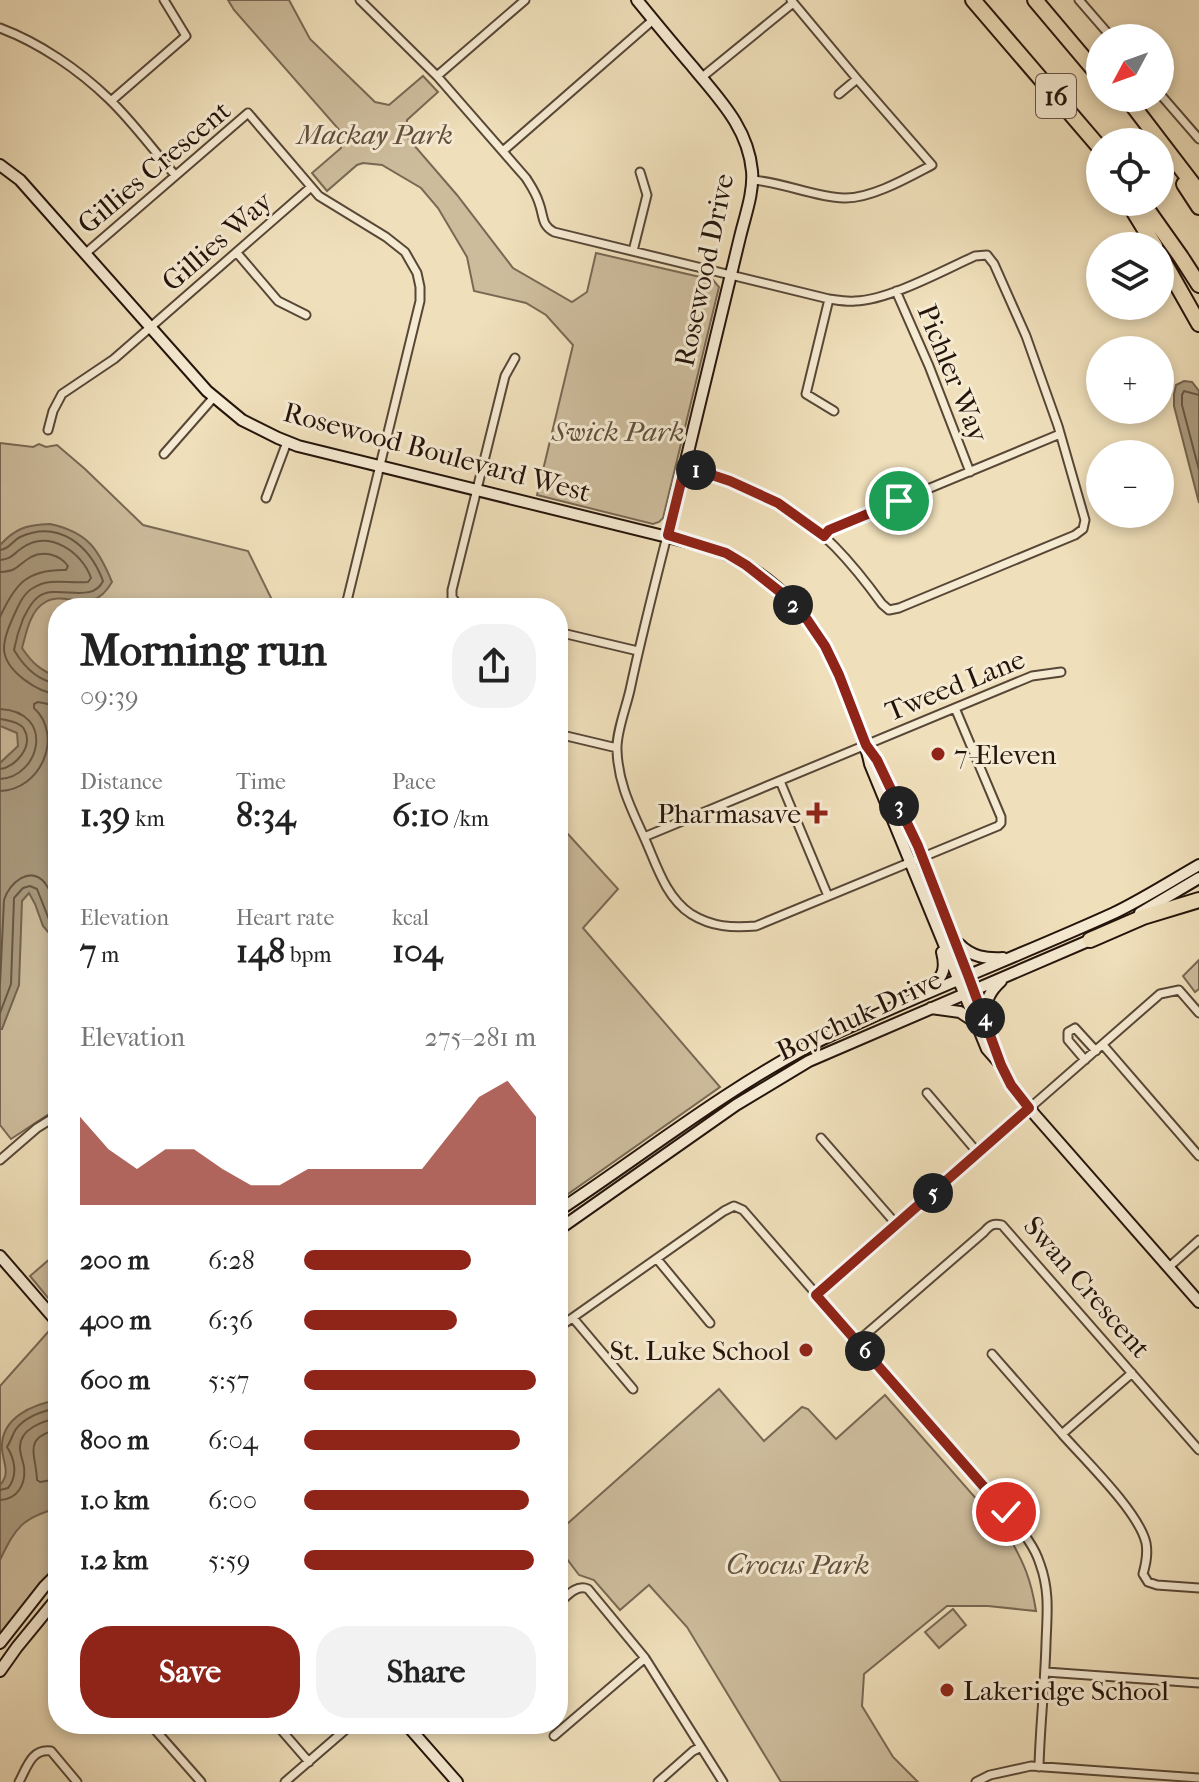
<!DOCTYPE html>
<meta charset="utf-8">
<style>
:root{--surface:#fff;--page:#f2f2f2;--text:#222;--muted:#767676;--accent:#8f2418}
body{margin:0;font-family:"IM FELL French Canon",serif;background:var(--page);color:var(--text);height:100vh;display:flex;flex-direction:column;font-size:30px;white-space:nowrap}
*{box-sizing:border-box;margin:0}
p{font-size:26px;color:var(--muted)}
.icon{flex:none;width:44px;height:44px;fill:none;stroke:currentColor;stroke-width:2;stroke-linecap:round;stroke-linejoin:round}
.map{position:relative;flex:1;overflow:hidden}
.drawer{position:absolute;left:48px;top:598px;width:520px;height:1136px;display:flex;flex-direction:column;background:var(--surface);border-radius:32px;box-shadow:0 4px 12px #0003}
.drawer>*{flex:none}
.needle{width:52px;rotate:229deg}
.fabs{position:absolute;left:1086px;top:24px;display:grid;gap:16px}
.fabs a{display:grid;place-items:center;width:88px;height:88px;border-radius:50%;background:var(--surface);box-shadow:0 4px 12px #0003;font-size:40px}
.pin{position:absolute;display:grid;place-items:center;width:68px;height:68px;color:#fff;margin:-34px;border:4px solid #fff;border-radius:50%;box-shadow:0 2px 8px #0007}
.km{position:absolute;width:40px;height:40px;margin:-20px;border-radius:50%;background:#222;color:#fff;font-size:22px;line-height:40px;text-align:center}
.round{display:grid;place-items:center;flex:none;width:84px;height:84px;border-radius:32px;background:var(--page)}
.head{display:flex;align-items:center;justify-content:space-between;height:136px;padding:0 32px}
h1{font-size:44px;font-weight:800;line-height:60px}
.metrics{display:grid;grid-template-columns:repeat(3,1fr);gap:12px;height:136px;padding:8px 32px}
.metrics div{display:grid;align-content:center}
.metrics b{font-size:34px;font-weight:800}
.metrics small{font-size:22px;font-weight:400}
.metrics p{font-size:22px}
.chart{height:224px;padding:16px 32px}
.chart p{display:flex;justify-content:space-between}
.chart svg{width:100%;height:144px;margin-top:8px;fill:var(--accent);opacity:.7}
.button{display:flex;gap:16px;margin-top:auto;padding:16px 32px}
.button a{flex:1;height:92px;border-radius:32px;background:var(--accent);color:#fff;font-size:32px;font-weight:800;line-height:92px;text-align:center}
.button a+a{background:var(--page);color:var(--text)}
ul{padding:0 32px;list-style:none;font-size:26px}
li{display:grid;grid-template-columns:128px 96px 1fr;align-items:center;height:60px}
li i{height:20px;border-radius:10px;background:var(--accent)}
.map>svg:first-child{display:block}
</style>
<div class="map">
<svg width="1199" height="1782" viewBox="0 0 1199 1782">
<rect width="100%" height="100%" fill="#efdfba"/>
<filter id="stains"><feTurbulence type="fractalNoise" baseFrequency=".0025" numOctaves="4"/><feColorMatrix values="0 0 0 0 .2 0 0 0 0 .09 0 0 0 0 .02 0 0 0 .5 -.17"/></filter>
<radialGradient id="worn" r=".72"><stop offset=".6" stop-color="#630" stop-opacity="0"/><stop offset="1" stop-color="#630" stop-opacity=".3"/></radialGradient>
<!-- green -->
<path fill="#cdbc9c" stroke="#796854" stroke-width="2" d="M 228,0 L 289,0 L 310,39 L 375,102 L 389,105 L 423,76 L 438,92 L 407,120 L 406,136 L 457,195 L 513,268 L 572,302 L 587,292 L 596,253 L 713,280 L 719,287 L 663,518 L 659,522 L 653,524 L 537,495 L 573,345 L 546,315 L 526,303 L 474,291 L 467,257 L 438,208 L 421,188 L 382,165 L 363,163 L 357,165 L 327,191 L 312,173 L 341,148 L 342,133 L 234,10 Z
M 0,443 L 33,447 L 39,444 L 46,447 L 57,445 L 85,469 L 143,525 L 248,551 L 276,608 L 58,608 L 58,1108 L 11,1139 L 0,1125 Z
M 558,829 L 568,834 L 618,889 L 583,928 L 720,1087 L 558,1201 Z
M 1199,960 L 1199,989 L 1195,992 L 1183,976 Z
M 58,1252 L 58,1310 L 30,1276 Z
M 48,1332 L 58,1343 L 58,1570 L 0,1636 L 0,1386 Z
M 719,1389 L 764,1441 L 802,1407 L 808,1409 L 836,1439 L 885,1395 L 1008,1535 C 1024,1563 1031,1579 1036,1611 L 988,1606 L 947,1606 L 864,1674 L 862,1706 L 893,1757 L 918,1782 L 781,1782 L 687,1627 L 649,1585 L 620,1610 L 594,1580 L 579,1575 L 558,1547 L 558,1532 Z
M 953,1609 L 966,1625 L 939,1648 L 925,1632 Z"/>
<!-- water -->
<path fill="#aa9a7e" stroke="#756450" stroke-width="2" d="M 1184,381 L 1192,382 L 1199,391 L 1199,503 L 1174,406 L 1174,394 L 1176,385 Z
M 50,524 C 87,532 98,548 112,582 C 91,619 66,588 44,603 C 30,611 26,634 22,648 C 32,663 41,671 58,677 L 58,940 L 55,940 L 43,926 L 35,904 L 29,893 L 22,901 L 19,985 L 2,1029 L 0,1029 L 0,763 L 18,746 L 17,733 L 0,726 L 0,545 C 16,528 26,525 50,524 Z
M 58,1400 L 58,1508 C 22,1518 16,1527 0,1560 L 0,1485 C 11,1473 3,1463 2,1449 C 0,1418 33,1404 58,1400 Z"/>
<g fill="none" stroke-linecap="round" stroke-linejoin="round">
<!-- shore -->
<path stroke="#685744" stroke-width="2" d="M 1199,395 L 1184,391 L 1182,395 L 1182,405 L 1199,470
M 0,550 C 10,549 12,541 20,537 C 59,519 90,546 103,581 C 92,605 56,583 38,597 C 31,602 27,611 23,619 C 19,629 16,639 14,650 C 24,667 38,681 58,684
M 0,560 C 12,559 13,554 22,548 C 49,529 82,552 91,578 L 88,582 C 69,584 50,577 33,588 C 24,593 19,604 15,613 C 10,624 4,637 4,649 C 5,671 38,693 58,694
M 0,572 C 19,571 17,565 31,557 C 44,550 60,555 68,566 L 66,570 C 27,569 15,584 0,617
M 0,709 C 56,712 40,777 0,779
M 0,719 C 7,720 20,722 24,729 C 34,746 16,767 0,769
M 0,791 C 41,790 64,736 34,708 L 34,704 L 38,702 L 58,706
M 0,984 L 4,900 C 9,883 30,865 45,883 C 52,892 55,904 58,915
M 0,1013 L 11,984 L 14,898 L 23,888 L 30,886 L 37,889 L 50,922 L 58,931
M 58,1430 C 22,1437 36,1454 37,1480 L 40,1482 L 58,1479
M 0,1490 L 8,1488 C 18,1476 15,1459 7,1447 C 11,1441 12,1435 16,1429 C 26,1416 42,1411 58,1408
M 0,1500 C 18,1499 26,1484 24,1467 C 23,1461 20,1454 20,1448 C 19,1429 43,1421 58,1418"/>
<!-- street casing -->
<g stroke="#584737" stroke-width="11">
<path id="street" d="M 360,0 L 437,76 L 526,178 C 531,186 536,193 539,203 C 544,216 541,225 554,232 L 829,299 C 837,300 846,302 855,301 C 889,300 942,271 975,256 L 987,255 L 994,264 L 1026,336 L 1058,426 L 1085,520 L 1083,529 L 1075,535 L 899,608 L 889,610 L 882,604 C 853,564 821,526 777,502 C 748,486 716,476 685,466
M 1079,0 L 1112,38
M 0,28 C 40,43 79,70 109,99 C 133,122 153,150 175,175
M 437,76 L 525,0
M 701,78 L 793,3
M 839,94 L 857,79
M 1160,94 L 1199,139
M 111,101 L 186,36 L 164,0
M 503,151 L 653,20
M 752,180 C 783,182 813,197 844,198 C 871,199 909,177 932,165 L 857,79 L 791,0
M 633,251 L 647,195 L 640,172
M 86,253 L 248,113 L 319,196 L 386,237 L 405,252 L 417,273 L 420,287 L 420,301 L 346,605 L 348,608
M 237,253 L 278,301 L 306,315
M 896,291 L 929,366 L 970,472
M 829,299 L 806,394 L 834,411
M 48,430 L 53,411 L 62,394 L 114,359 L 311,187
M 164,454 L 214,397
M 266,498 L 287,442
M 667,536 C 654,587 641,638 630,690 C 626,708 616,733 617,750 C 618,783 631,808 644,837 C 656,863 665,897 691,914 C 712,927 732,928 756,926 L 998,826 L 1001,823 L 1001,817 L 955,708
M 824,536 L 829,530 L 1060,434
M 460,608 L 452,597 L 452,590 L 505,376 L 515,358
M 558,632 L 638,651
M 558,734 L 617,748
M 780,781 L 828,896
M 644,837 L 1032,676 L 1061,672
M 1103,1045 L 1199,1156
M 1085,1060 L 1068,1040 L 1068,1032 L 1075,1028 L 1096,1051
M 927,1093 L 978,1153
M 821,1138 L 897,1225
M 0,1160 L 37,1128 L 58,1115
M 657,1259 L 710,1323
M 1169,1267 L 1199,1240
M 816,1295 L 1160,994 L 1179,990 L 1199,1013
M 573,1318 L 633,1389
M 558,1328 L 724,1211 L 734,1206 L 743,1210 L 1006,1512 C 1019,1528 1034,1544 1040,1564 C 1050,1591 1047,1615 1046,1643 C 1045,1684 1040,1725 1039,1767
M 857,1342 L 984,1232 C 990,1225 993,1223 1002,1225 L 1199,1450
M 992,1354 L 1062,1434
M 1132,1373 L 1062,1434 C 1084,1459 1139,1512 1146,1543 C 1148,1554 1146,1563 1143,1574 L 1148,1582 L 1157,1585 L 1199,1588
M 558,1604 C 567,1596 576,1584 588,1589 L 645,1658 L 723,1782
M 1046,1672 L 1199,1683
M 150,1724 L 201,1782
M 276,1724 L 309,1762
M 554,1736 L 645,1658
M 19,1782 C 27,1767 32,1748 51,1751 L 77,1782
M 285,1782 L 352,1724
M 658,1782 L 693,1751 L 701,1747
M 976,1782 L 990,1775 L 1031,1766 L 1199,1778"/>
</g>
<!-- secondary casing -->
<g stroke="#25140b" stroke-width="14">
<path id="secondary" d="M 637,0 C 655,22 673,44 692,66 C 718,98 748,127 752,171 C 754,192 745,216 740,237 L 668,535
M 0,165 L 20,180 L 207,391 L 242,420 L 278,438 L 298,446 L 708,547 C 757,564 802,603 826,649 C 836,667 843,687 851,706 C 858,725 866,744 870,764 L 987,1049 L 1001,1065
M 868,748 L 877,760 L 922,856 L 1001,1065 L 1011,1085 L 1035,1115 L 1199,1302
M 1140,913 L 1199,878
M 959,944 C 972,957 986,959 1003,958
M 931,987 C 944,976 946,968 942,952
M 931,1008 L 960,1012 L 975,1022
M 985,1016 C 986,1000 989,992 1001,981
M 558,1211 C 643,1155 723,1091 813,1044 C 834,1033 857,1024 879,1014 C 957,979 1037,948 1114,913 C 1143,899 1171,881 1199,865
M 558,1230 L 736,1105 L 809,1061 L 1095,938
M 0,1256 L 58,1323
M 0,1643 L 44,1587 L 58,1573
M 0,1671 L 17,1647 L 58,1597
M 406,1724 L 457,1782"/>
</g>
<!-- highway casing -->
<g stroke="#25140b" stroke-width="18">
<path id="highway" d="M 973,0 L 1100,148
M 1035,0 L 1100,77
M 1127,98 L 1199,192
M 1184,184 L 1199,207
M 1128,202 L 1155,246
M 1142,202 L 1181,257 L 1199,285
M 1160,255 L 1199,324
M 1090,940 L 1143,917 L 1199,900"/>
</g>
<!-- street -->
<use href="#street" stroke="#f5ead2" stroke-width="7"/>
<!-- secondary -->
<use href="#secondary" stroke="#f5ead2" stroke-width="10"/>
<!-- highway -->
<use href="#highway" stroke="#efdfba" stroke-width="14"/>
</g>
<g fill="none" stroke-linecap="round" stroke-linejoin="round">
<!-- route casing -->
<g stroke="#fff" stroke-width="16">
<path id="route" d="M 899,501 L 829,530 L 824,536 L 778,503 L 730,481 L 685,466 L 668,535 L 726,553 L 746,565 L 784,595 L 806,618 L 825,646 L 839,675 L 866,745 L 877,760 L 918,846 L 968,975 L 1001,1065 L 1011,1085 L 1029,1108 L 816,1295 L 1006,1512"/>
</g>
<!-- route -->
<use href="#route" stroke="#8f2418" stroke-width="10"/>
</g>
<!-- markers -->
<g fill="#8f2418" stroke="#f5ead2" stroke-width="3">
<circle cx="938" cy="754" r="8"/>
<path d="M813 801h8v8h8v8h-8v8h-8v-8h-8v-8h8z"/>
<circle cx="806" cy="1350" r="8"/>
<circle cx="947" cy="1690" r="8"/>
</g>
<g text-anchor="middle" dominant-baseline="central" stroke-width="6" stroke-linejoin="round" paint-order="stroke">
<!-- shield labels -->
<rect fill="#f5ead2" stroke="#635447" stroke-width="2" x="1036" y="74" width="40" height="44" rx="6"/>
<g font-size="26" font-weight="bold" fill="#25140b">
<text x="1056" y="96">16</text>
</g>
<!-- park labels -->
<g font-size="28" font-style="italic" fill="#604f3e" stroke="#f5ead2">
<text x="375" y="134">Mackay Park</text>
<text x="618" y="431">Swick Park</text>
<text x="798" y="1564">Crocus Park</text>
</g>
<!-- street labels -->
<g font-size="28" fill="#25140b" stroke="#f5ead2">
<text transform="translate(154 167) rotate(-40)">Gillies Crescent</text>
<text transform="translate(217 241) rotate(-41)">Gillies Way</text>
<text transform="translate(704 270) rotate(-78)">Rosewood Drive</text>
<text transform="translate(953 373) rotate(68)">Pichler Way</text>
<text transform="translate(437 452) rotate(15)">Rosewood Boulevard West</text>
<text transform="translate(955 685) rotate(-22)">Tweed Lane</text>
<text transform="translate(859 1015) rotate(-25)">Boychuk Drive</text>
<text transform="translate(1087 1287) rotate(49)">Swan Crescent</text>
</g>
<!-- poi labels -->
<g font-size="28" fill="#25140b" stroke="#f5ead2" text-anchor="start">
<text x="954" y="754">7-Eleven</text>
<text x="801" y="813" text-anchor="end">Pharmasave</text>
<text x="790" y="1350" text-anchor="end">St. Luke School</text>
<text x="963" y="1690">Lakeridge School</text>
</g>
</g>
<rect width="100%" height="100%" filter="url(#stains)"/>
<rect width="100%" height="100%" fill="url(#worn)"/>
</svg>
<div class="fabs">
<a><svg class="needle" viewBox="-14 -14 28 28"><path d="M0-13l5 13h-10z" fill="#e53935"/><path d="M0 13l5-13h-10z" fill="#767676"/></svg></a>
<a><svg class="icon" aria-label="locate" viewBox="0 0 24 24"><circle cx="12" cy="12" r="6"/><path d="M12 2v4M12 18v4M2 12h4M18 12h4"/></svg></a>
<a><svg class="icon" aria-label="layers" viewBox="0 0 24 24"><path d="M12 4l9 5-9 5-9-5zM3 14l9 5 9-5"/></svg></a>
<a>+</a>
<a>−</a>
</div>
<div class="pin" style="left:899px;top:501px;background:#1e9e55"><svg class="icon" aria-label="arrive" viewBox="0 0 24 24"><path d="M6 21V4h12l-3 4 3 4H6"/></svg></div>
<div class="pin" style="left:1006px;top:1512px;background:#d93025"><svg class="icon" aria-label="check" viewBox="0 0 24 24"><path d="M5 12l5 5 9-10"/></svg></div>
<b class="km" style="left:696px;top:470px">1</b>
<b class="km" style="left:793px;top:605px">2</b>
<b class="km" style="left:899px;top:806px">3</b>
<b class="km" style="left:985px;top:1018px">4</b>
<b class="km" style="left:933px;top:1193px">5</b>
<b class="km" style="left:865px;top:1351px">6</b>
<section class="drawer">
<div class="head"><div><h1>Morning run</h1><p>09:39</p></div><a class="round"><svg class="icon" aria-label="share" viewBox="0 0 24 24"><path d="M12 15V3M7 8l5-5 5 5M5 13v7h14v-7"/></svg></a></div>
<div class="metrics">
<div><p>Distance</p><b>1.39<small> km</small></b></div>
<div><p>Time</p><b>8:34</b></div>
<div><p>Pace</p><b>6:10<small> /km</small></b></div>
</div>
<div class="metrics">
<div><p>Elevation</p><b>7<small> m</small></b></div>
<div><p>Heart rate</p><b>148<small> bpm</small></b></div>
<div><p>kcal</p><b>104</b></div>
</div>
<div class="chart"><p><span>Elevation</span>275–281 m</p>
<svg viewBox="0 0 160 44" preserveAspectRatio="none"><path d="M0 44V17L10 27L20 33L30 27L40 27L50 33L60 38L70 38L80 33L90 33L100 33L110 33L120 33L130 22L140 11L150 6L160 17V44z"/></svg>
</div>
<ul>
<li><b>200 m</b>6:28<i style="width:72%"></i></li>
<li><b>400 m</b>6:36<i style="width:66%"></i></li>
<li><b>600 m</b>5:57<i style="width:100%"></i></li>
<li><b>800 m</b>6:04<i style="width:93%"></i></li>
<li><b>1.0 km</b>6:00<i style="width:97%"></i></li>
<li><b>1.2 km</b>5:59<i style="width:99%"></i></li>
</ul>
<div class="button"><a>Save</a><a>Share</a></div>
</section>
</div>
